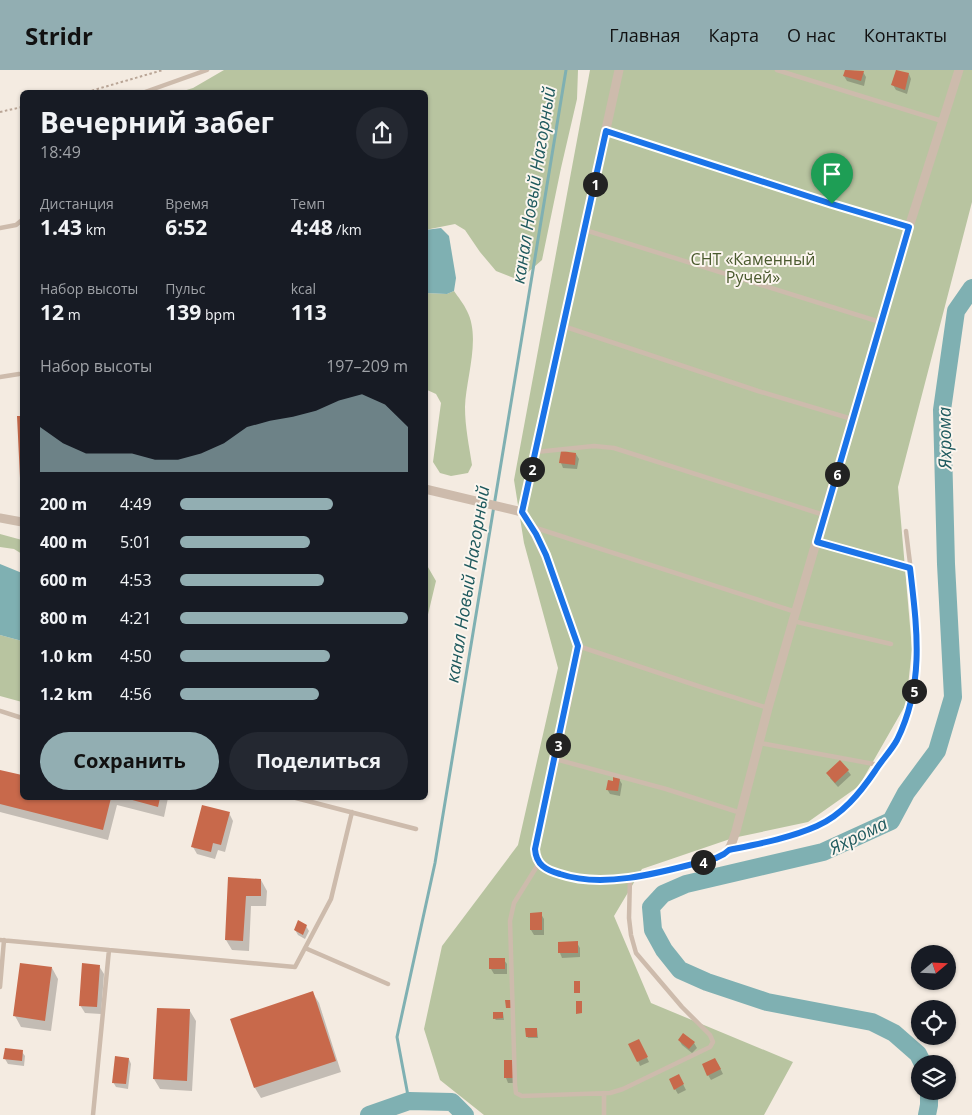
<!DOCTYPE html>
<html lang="ru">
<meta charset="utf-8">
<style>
:root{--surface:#171b24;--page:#242831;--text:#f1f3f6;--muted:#9ea1a6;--accent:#92aeb2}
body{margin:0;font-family:"Open Sans",sans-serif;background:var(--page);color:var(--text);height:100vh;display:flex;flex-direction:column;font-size:19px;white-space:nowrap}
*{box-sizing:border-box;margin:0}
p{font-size:16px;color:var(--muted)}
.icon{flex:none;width:28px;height:28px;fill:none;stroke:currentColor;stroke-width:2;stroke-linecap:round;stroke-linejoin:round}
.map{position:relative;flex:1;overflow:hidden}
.details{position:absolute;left:20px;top:20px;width:408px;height:710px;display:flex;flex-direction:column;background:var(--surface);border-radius:8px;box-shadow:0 1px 4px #0004}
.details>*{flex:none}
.needle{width:32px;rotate:71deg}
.buttons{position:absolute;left:911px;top:875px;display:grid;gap:10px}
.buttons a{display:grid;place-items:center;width:45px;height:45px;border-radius:50%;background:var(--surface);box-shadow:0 1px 4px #0004;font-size:25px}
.pin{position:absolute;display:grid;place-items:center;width:42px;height:42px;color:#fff;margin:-51px -21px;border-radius:50% 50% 50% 0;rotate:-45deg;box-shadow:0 0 5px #0007}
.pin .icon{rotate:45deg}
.km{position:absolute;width:25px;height:25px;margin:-12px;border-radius:50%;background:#222;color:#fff;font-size:14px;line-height:25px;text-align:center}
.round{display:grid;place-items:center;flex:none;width:52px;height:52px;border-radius:26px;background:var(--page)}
.headline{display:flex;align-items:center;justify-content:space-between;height:85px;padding:0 20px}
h1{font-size:28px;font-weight:700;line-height:38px}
.stats{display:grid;grid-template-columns:repeat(3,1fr);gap:8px;height:85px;padding:5px 20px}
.stats div{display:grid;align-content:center}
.stats b{font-size:21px;font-weight:700}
.stats small{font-size:14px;font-weight:400}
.stats p{font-size:14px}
.chart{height:140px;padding:10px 20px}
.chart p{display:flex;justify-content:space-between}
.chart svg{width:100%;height:90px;margin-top:5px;fill:var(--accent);opacity:.7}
.action{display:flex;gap:10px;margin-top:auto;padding:10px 20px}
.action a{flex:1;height:58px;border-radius:30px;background:var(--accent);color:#111;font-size:20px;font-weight:700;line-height:58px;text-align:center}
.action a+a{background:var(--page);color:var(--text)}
ul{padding:0 20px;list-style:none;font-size:16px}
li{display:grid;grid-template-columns:80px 60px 1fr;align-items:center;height:38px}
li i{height:12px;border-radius:6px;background:var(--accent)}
header{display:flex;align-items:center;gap:30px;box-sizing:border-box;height:70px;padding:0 25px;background:var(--accent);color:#111}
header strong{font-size:24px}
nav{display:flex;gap:28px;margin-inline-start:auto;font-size:18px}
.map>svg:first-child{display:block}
</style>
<header>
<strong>Stridr</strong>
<nav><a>Главная</a><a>Карта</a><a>О нас</a><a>Контакты</a></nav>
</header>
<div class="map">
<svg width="972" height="1045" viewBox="0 0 972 1045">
<rect width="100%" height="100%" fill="#f4ebe1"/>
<!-- green -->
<path fill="#b8c4a0" d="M 224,0 L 578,0 L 577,29 L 561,98 L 542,190 L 519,210 L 496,201 L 480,182 L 465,160 L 455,154 L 425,160 L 425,22 L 180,22 L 193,18 Z
M 590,0 L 972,0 L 972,132 L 898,417 L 912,579 L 906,634 L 859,716 L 808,752 L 733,768 L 642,799 L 614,846 L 651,933 L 793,992 L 764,1045 L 484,1045 L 440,1010 L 424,959 L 442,876 L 518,775 L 558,598 L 524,473 L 514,410 Z
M 454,221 C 458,227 464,234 467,241 C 481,268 466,308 465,337 C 465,357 469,375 472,395 L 468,403 L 451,406 L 440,403 L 433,392 L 441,333 L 436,324 L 425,319 L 425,223 L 447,224 Z
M 0,464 L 22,470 L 22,484 L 14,479 L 0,477 Z
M 425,492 L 436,511 L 425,557 Z
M 0,565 L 22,571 L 22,632 L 0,626 Z"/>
<!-- water -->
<path fill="#7fb0b2" d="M 441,158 L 449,166 L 456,208 L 454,221 L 447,224 L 425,223 L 425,160 Z
M 0,494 L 22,503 L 22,571 L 0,565 Z"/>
<!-- shadow -->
<path fill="#0003" d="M 846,0 L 863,2 L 866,7 L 864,16 L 847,11 L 844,6 Z
M 909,4 L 911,9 L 907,24 L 896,20 L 893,15 Z
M 19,347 L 22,347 L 22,409 L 22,408 Z
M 576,384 L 579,389 L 577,399 L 563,398 L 561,393 Z
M 0,701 L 22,707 L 22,728 L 168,728 L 164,747 L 117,735 L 108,770 L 0,742 Z
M 848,701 L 851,705 L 838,717 L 830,708 Z
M 619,709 L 622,714 L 620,726 L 610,724 L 607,719 Z
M 229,743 L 233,751 L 225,782 L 218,780 L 215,789 L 197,784 L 193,777 Z
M 229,809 L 261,810 L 267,821 L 266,836 L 251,836 L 249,881 L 232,880 L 226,870 Z
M 531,844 L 541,844 L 544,849 L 544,865 L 534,865 L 531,860 Z
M 306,856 L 309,861 L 305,869 L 298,865 L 295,860 Z
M 577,873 L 580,878 L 580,887 L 562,888 L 560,883 Z
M 491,890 L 504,890 L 507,894 L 507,904 L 494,904 L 491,899 Z
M 99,896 L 104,904 L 101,944 L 85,943 L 80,935 Z
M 52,898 L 58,909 L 51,961 L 21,957 L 15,946 Z
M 313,923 L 319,933 L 341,1002 L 261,1028 L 255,1018 Z
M 190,941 L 196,951 L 192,1021 L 160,1019 L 154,1009 Z
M 503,943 L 504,950 L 496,950 L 494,948 Z
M 537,959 L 538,968 L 528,968 L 527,966 Z
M 679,970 L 694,973 L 697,978 L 692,983 L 682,975 Z
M 641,975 L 649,992 L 640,996 L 638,991 Z
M 22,982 L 25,986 L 24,996 L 8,994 L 5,989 Z
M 129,989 L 131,994 L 128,1019 L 116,1017 L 113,1012 Z
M 718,994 L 723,1004 L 711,1010 L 708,1005 Z
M 515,996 L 515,1013 L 508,1013 L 506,1008 Z
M 681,1010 L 686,1020 L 678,1024 L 675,1019 Z"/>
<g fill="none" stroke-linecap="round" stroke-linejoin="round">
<!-- stream -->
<path stroke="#7fb0b2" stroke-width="3" d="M 409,1031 L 397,967 L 435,793 L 566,0"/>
<!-- river -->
<path stroke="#7fb0b2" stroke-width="18" d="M 923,994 L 918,984 L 894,963 L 872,952 L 767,932 L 707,912 L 680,900 L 664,880 L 653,860 L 651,837 L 663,824 L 686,814 L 823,782 L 891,751 L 906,723 L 937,681 L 953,627 L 946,494 L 942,340 L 956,241 L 972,218
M 369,1045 L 409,1031 L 452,1032 L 465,1045
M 927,1045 L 929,1035 L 929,1021"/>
</g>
<!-- building -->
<path fill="#c8694b" d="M 845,0 L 864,1 L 861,11 L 843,6 Z
M 896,0 L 909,3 L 905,20 L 891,15 Z
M 17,346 L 22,346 L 22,408 L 20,408 Z
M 561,381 L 576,383 L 575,395 L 559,393 Z
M 840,690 L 849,700 L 835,713 L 826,703 Z
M 0,700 L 22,705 L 22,728 L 111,728 L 103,760 L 0,734 Z
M 613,707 L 620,708 L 618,721 L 606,720 L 608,710 L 613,711 Z
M 125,728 L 160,728 L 158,737 Z
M 202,735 L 230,742 L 221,775 L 213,773 L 211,782 L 191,777 Z
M 228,807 L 261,809 L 261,826 L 246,826 L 243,871 L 225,870 Z
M 542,842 L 542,860 L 530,860 L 530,843 Z
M 298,850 L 307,855 L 303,865 L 294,860 Z
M 578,871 L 578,883 L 558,883 L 558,872 Z
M 489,888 L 505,888 L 505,899 L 489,899 Z
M 20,893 L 52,897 L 45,951 L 13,946 Z
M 82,893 L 100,895 L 97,937 L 79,936 Z
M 574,911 L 580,911 L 580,923 L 574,923 Z
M 313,921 L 336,991 L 254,1018 L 230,949 Z
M 505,930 L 511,930 L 511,938 L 506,938 Z
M 576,931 L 582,931 L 582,943 L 576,944 Z
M 157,938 L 190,939 L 187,1011 L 153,1009 Z
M 493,942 L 503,942 L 503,948 L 493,949 Z
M 525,958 L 537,958 L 537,967 L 526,967 Z
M 683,963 L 695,972 L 689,979 L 678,970 Z
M 639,969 L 648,987 L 637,992 L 628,974 Z
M 5,978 L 23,980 L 22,991 L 3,989 Z
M 115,986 L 129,988 L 126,1014 L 112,1013 Z
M 715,988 L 721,999 L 707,1006 L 702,994 Z
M 504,990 L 513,990 L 513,1008 L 504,1008 Z
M 679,1004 L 684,1014 L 674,1020 L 669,1009 Z"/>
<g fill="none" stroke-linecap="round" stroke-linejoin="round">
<!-- path -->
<path stroke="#b9a596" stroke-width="2" stroke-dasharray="2.5 2.5" stroke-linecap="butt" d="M 87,22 L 163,0
M 0,42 L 22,37"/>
<!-- lane -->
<path stroke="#cdbbac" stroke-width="4.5" d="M 777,0 L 942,51
M 145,22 L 207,0
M 606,61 L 832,134 L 909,157
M 0,158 L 16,155 L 22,150
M 585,160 L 880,252
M 563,256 L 758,321 L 852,349
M 0,307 L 19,304
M 536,382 L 594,376 L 614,378 L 824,445
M 533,457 L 796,542
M 817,472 L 910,498
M 793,551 L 891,574
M 578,576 L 701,617 L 768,638
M 0,641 L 22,648
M 760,673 L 879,695
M 555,689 L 666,719 L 741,743
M 296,728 L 416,759
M 729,780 C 758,774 790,768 817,756 C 842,745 860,723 874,701 C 881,691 891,681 896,670 C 930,605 914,530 906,461
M 539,793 L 514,833 L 510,851 L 515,1015 L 516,1023 L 522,1026 L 610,1023 L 623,1019 L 710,977 L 713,972 L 710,965 L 682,937 L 636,883 L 631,865 L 629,848 L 630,807
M 0,870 L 295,897 L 331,829 L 352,742
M 305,878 L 388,914
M 0,917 L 4,870
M 604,1023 L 604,1045
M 93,1045 L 109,880"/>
<!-- street -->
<path stroke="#cdbbac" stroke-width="9" d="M 425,419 L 522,442 C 544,476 554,507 567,544 C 571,556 578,569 578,581 L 535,779 C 536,795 546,800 560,804 C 607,820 669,800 716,788 C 731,782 731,775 736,761 L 768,638 L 793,551 L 909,157 L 959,0
M 522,442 L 619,0
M 0,448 L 22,452"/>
</g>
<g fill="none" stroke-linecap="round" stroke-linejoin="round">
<!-- route casing -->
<g stroke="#fff" stroke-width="10">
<path id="route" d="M 606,61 L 832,134 L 909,157 L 817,472 L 910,498 C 917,559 925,613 897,670 C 891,681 881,691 875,701 C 860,723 842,745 817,756 C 790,768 758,774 729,780 L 724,784 L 716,788 C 669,800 607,820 560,804 C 546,800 536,795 535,779 L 578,576 L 546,485 L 536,464 L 522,442 Z"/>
</g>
<!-- route -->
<use href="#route" stroke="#1a73e8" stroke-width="6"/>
</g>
<g text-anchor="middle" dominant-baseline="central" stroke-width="4" stroke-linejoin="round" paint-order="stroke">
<!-- park labels -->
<g font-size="16" fill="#4a5a2e" stroke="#fbf5ee">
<text x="753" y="189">СНТ «Каменный<tspan x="753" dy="18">Ручей»</tspan></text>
</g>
<!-- water labels -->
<g font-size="18" font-style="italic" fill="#1f5a5e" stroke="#fbf5ee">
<text transform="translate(533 115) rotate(-81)">канал Новый Нагорный</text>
<text transform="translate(944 368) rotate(-91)">Яхрома</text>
<text transform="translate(467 514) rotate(-81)">канал Новый Нагорный</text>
<text transform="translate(858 765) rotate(-26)">Яхрома</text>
</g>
</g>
</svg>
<div class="buttons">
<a><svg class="needle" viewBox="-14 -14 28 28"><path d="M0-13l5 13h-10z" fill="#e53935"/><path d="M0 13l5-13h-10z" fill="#9ea1a6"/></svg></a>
<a><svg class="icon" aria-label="locate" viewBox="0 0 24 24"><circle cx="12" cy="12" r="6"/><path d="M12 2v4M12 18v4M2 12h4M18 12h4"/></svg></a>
<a><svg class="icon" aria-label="layers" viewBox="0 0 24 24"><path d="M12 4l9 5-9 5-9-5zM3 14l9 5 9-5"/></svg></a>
</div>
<div class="pin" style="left:832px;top:134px;background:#1e9e55"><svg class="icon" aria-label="arrive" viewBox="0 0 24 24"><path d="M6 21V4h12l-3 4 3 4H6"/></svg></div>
<b class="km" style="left:595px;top:114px">1</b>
<b class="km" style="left:532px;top:399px">2</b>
<b class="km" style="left:558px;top:675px">3</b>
<b class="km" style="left:703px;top:792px">4</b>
<b class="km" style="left:914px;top:621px">5</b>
<b class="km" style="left:837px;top:404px">6</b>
<section class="details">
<div class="headline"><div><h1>Вечерний забег</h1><p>18:49</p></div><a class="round"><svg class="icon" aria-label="share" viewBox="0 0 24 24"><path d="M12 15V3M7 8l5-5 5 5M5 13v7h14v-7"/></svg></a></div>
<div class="stats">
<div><p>Дистанция</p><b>1.43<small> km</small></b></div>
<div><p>Время</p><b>6:52</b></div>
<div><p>Темп</p><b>4:48<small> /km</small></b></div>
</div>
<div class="stats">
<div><p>Набор высоты</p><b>12<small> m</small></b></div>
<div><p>Пульс</p><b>139<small> bpm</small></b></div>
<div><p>kcal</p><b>113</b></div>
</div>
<div class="chart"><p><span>Набор высоты</span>197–209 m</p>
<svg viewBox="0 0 160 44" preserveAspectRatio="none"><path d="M0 44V22L10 30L20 35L30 35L40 35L50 38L60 38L70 35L80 30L90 22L100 19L110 17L120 14L130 9L140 6L150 11L160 22V44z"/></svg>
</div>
<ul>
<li><b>200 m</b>4:49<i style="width:67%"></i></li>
<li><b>400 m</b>5:01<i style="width:57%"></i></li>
<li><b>600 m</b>4:53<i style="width:63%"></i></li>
<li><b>800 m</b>4:21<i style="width:100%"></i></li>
<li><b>1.0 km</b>4:50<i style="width:66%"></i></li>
<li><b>1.2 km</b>4:56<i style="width:61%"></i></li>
</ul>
<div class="action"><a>Сохранить</a><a>Поделиться</a></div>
</section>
</div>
